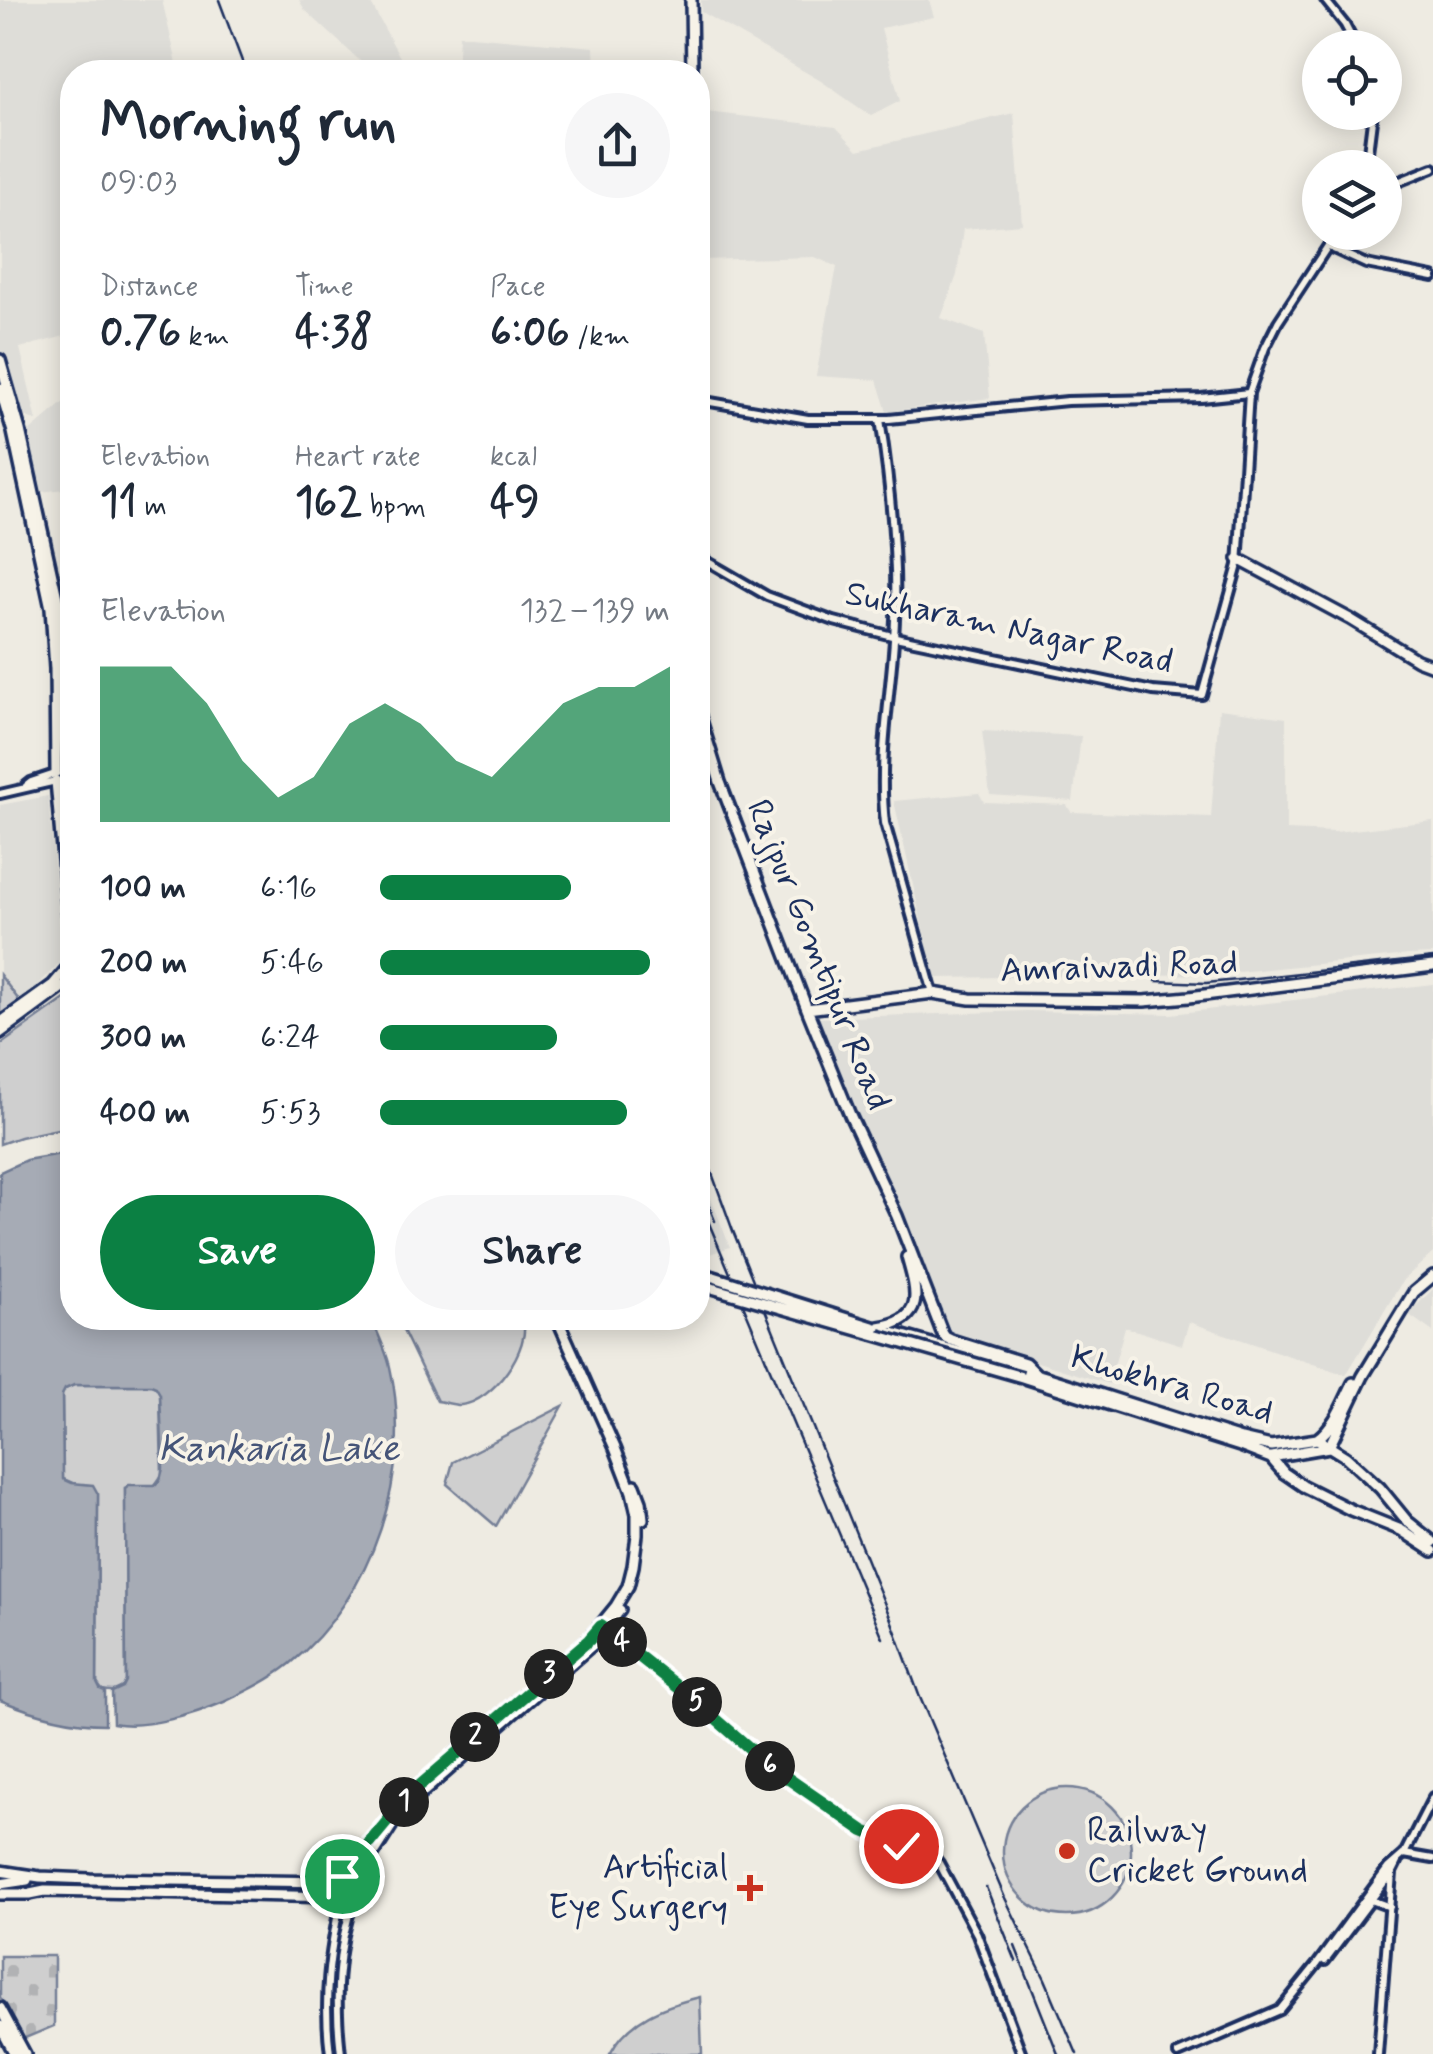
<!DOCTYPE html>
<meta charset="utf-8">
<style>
:root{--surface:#fff;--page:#f6f6f7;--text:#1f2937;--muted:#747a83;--accent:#0b8043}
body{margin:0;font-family:Mynerve,sans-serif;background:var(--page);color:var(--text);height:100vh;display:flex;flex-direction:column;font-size:38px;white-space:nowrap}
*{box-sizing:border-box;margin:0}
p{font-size:32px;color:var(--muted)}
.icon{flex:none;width:55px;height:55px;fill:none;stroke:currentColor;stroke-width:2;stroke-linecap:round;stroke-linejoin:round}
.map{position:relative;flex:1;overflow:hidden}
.panel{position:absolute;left:60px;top:60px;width:650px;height:1270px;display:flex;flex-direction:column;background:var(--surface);border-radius:40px;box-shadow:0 5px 25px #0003}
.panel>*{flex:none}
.tools{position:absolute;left:1302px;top:30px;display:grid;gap:20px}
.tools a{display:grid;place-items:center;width:100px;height:100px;border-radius:50%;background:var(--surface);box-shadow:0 5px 25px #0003;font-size:50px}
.pin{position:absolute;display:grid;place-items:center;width:85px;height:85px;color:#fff;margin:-42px;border:5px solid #fff;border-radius:50%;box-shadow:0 2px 10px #0007}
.km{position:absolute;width:50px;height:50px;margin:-25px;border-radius:50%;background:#222;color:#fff;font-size:28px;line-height:50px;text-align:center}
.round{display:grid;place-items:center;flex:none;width:105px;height:105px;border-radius:52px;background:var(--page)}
.head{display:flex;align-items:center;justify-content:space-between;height:170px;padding:0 40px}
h1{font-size:55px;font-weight:700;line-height:75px}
.figures{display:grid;grid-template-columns:repeat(3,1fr);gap:15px;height:170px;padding:10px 40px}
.figures div{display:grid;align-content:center}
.figures b{font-size:42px;font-weight:700}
.figures small{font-size:28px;font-weight:400}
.figures p{font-size:28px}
.chart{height:280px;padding:20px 40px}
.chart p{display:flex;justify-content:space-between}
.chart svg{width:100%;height:180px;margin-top:10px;fill:var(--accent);opacity:.7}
.button{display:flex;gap:20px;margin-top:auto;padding:20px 40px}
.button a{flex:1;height:115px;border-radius:60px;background:var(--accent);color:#fff;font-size:40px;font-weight:700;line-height:115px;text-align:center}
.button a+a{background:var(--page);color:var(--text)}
ul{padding:0 40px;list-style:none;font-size:32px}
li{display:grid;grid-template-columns:160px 120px 1fr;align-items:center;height:75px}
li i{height:25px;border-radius:12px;background:var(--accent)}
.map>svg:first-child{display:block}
</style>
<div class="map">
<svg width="1433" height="2054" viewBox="0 0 1433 2054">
<defs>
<pattern id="cemetery-stones" width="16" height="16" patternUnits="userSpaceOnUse" patternTransform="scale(2.5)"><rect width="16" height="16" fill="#cfcfcf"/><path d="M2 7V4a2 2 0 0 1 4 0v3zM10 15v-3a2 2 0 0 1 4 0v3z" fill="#b1b2b4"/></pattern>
</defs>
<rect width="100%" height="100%" fill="#eeebe2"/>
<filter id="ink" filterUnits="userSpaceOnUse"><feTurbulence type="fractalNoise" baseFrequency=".01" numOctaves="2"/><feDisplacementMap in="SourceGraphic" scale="20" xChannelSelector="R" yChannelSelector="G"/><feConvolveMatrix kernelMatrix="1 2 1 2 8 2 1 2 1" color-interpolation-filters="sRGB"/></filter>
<g filter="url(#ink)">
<!-- built -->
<path fill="#deddd8" d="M 0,0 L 162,0 L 179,72 L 72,72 L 72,334 L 20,348 L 37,421 L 0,406 Z
M 299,0 L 369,0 L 408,72 L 372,72 L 305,10 Z
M 701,0 L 929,0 L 934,17 L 881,28 L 900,101 L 871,116 L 821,81 L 701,12 Z
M 459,35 L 594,47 L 595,72 L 457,72 Z
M 698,111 L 836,127 L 858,150 L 1014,113 L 1022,224 L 963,229 L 957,275 L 941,318 L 984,334 L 990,398 L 887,412 L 877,380 L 816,376 L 837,267 L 815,257 L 699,260 Z
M 72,395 L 72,488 L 41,492 L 28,433 Z
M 1219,709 L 1286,718 L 1286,830 L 1335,832 L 1433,821 L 1433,954 L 1409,955 L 1217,974 L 934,978 L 894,801 L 979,793 L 984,802 L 1067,805 L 1071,812 L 1211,817 Z
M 982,731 L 1081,736 L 1073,801 L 990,795 Z
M 48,796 L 63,959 L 21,1003 L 0,975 L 0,805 Z
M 1433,984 L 1433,1253 L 1403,1280 L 1346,1375 L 1189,1322 L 1182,1345 L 1125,1327 L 1109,1384 L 953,1336 L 939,1311 L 819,1018 L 1028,1011 L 1171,1014 Z
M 698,1165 L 730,1247 L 698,1258 Z
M 1433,1289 L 1433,1332 L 1408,1314 Z"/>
<!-- green -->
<path fill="#cfcfcf" stroke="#757f96" stroke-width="2.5" d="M 0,975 L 21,1003 L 0,1018 Z
M 72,994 L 72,1126 L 20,1137 L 0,1144 L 0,1045 Z
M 397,1318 L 523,1318 C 532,1347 493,1402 461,1405 C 454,1405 444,1402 437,1401 Z
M 74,1385 L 151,1385 L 156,1387 L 160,1394 L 162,1475 L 155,1485 L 125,1488 L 126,1681 C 122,1692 113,1692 102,1690 L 97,1683 L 98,1494 L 63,1479 L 62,1395 L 65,1389 Z
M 563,1406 L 496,1526 L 447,1484 L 453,1462 Z
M1003 1852a64 64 0 1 1 128 0a64 64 0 1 1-128 0Z
M 700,1997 L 702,2054 L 610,2054 C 629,2018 663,2006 700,1997 Z"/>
<!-- cemetery -->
<path fill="url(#cemetery-stones)" stroke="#757f96" stroke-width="2.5" d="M 0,1956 L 54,1956 L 54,2026 L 23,2039 L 0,1997 Z"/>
<!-- water -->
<path fill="#a6abb5" stroke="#6e7992" stroke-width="2.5" d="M 72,1152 L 72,1318 L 371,1318 C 378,1334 386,1350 390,1367 C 414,1472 374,1596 290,1664 C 270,1680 247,1691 224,1702 C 195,1714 144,1730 113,1723 L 112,1692 L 123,1687 L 126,1681 L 125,1488 L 129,1485 L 155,1485 L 160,1480 L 163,1468 L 160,1394 L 156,1387 L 151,1385 L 74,1385 L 65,1389 L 62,1395 L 63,1479 L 72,1483 L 93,1485 L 98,1494 L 97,1683 L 100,1689 L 105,1691 L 105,1724 C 68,1724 34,1714 0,1700 L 0,1172 L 26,1160 Z"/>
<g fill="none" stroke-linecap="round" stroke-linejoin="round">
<!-- minor casing -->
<g stroke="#1b2f5e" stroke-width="14">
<path id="minor" d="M 1325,0 L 1345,25 L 1357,48
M 1366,168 L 1373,112
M 1385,187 L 1433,168
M 1329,247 L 1366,264 L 1433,277
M 699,400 L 808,419 L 889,419 L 1067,401 L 1201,398 L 1249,393
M 880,419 C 891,491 899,567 894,640 C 890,701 878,762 885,823 L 933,993
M 698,556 L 767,596 L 834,621 L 900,638 L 1153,691 L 1202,695 L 1238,565 L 1249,393 L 1265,348 L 1278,322 L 1337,232
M 26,786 L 31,782 L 55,774
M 0,794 L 56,781
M 602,1627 L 695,1700 L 770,1766 L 865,1831 L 887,1842 L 931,1853 L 939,1863 L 977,1934 L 1022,2054
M 1404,1854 L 1433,1859
M 1371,1900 L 1390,1907
M 1325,1961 L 1392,1872 L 1397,1862
M 330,2054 C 323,1998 329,1954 341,1899
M 341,2054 C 335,2001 336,1950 354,1899
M 1178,2054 L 1280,2010 L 1318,1963 L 1388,1868 L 1404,1854 L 1433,1797
M 1378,2054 L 1392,1873"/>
</g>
<!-- major casing -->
<g stroke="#1b2f5e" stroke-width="16">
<path id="major" d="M 691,0 L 692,72
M 0,360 L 20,430 L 59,607 L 66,771
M 698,383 L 698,509
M 0,388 L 13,432 L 51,608 L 55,669 L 56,772
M 1238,559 L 1350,619 L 1417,660 L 1433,666
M 698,710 L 720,782 L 807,1009 L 850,1115 L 897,1216 L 942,1332 L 945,1337 L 951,1340 L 1025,1363 L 1036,1374
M 68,781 L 67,799 L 72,866
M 807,1009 L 933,993 L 970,999 L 1144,1001 L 1189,997 L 1433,966
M 0,1023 L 53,985 L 70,965 L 70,939 L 56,781
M 0,1033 L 72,980
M 879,1327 C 926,1320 917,1292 907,1257
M 876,1328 L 1049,1378 L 1241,1439 L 1271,1446 L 1317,1439 L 1346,1457 L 1380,1488 L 1407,1521 L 1433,1542
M 1025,1378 L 1240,1446 L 1271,1458 L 1284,1473 L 1303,1486 L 1351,1510 L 1401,1530 L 1433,1551
M 1317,1439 C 1335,1426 1343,1403 1353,1383
M 1271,1457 L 1329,1447 L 1363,1376 L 1414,1292 L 1433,1276
M 635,1485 L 641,1501 L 643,1519
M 0,1871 L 40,1877 L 90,1879 L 336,1882
M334 1888a13 13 0 1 1 26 0a13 13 0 1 1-26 0Z
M 342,1876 L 410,1794 L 589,1639 L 616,1606 L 628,1586 L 633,1566 L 637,1535 L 637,1514 L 632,1492 L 615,1448 L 557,1318
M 357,1880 L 394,1822 L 415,1799 L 593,1644 L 620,1610
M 0,1884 L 27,1880
M 0,1894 L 30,1894 L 45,1891 L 338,1897
M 0,2008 L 25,2054
M 0,2026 L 15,2054"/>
</g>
<!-- minor -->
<use href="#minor" stroke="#f7f3e8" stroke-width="6"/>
<!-- major -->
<use href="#major" stroke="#f7f3e8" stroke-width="9"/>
<!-- rail -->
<path stroke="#1b2f5e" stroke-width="2.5" d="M 219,0 L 246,72
M 1156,981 L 1206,983 L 1238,980 L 1433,958
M 698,1135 L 733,1231 L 892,1622 L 919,1695 L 1005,1898 L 1045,1979 L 1077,2054
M 698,1179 L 715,1221
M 703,1209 L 883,1638
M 986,1887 L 1016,1961
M 1015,1946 L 1058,2054"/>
<!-- major-bridge casing -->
<g stroke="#1b2f5e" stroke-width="16" stroke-linecap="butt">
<path id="major-bridge" d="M 698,1272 L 876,1328
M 698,1284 L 1022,1377"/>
</g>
<!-- major-bridge -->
<use href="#major-bridge" stroke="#f7f3e8" stroke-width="9"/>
</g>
</g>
<g fill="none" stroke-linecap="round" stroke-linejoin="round" filter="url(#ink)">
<!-- route casing -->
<g stroke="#fff" stroke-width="20">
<path id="route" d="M 342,1876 L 410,1794 L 589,1640 L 601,1626 L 694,1700 L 770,1766 L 864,1831 L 901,1846"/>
</g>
<!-- route -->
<use href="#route" stroke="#0b8043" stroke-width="12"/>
</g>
<!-- markers -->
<g fill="#c8321e" stroke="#f7f3e8" stroke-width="4">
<circle cx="1067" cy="1851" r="10"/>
<path d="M745 1873h10v10h10v10h-10v10h-10v-10h-10v-10h10z"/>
</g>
<g text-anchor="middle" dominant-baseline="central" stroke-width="8" stroke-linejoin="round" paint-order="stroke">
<!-- street labels -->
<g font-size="35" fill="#1b2f5e" stroke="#f7f3e8">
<text transform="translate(1009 628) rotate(12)">Sukharam Nagar Road</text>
<text transform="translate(818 955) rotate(68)">Rajpur Gomtipur Road</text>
<text transform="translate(1119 967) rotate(-2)">Amraiwadi Road</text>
<text transform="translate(1172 1385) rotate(16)">Khokhra Road</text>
</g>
<!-- poi labels -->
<g font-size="35" fill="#1b2f5e" stroke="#f7f3e8" text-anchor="start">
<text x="1087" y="1831">Railway<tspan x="1087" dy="40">Cricket Ground</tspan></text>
<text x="728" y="1868" text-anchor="end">Artificial<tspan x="728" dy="40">Eye Surgery</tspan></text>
</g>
<!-- water labels -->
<g font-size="38" font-style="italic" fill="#455478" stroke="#f7f3e8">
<text x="279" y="1449">Kankaria Lake</text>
</g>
</g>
</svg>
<div class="tools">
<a><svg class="icon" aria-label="locate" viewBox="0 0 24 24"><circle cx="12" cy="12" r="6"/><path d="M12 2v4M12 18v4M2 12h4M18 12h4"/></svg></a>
<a><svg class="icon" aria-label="layers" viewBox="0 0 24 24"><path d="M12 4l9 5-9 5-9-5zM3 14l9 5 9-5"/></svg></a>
</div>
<div class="pin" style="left:342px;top:1876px;background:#1e9e55"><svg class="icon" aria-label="arrive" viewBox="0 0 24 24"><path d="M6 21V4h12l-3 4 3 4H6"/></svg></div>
<div class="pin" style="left:901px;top:1846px;background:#d93025"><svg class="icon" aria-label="check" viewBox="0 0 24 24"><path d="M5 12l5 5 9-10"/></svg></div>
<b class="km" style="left:404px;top:1802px">1</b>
<b class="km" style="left:475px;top:1737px">2</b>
<b class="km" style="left:549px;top:1674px">3</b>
<b class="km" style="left:622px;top:1642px">4</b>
<b class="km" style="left:697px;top:1702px">5</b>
<b class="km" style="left:770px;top:1766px">6</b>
<section class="panel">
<div class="head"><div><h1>Morning run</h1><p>09:03</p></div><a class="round"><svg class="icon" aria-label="share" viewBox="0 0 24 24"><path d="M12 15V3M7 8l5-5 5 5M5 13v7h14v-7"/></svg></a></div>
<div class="figures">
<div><p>Distance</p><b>0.76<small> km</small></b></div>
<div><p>Time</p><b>4:38</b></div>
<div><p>Pace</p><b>6:06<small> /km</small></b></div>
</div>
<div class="figures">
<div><p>Elevation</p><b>11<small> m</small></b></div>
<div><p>Heart rate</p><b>162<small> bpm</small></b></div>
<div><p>kcal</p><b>49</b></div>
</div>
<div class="chart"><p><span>Elevation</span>132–139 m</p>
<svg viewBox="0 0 160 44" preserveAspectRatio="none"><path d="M0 44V6L10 6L20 6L30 15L40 29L50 38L60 33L70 20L80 15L90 20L100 29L110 33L120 24L130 15L140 11L150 11L160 6V44z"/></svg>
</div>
<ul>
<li><b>100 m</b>6:16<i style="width:66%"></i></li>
<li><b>200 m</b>5:46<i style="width:93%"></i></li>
<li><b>300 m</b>6:24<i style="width:61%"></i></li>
<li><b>400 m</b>5:53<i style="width:85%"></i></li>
</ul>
<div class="button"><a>Save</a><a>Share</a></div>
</section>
</div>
